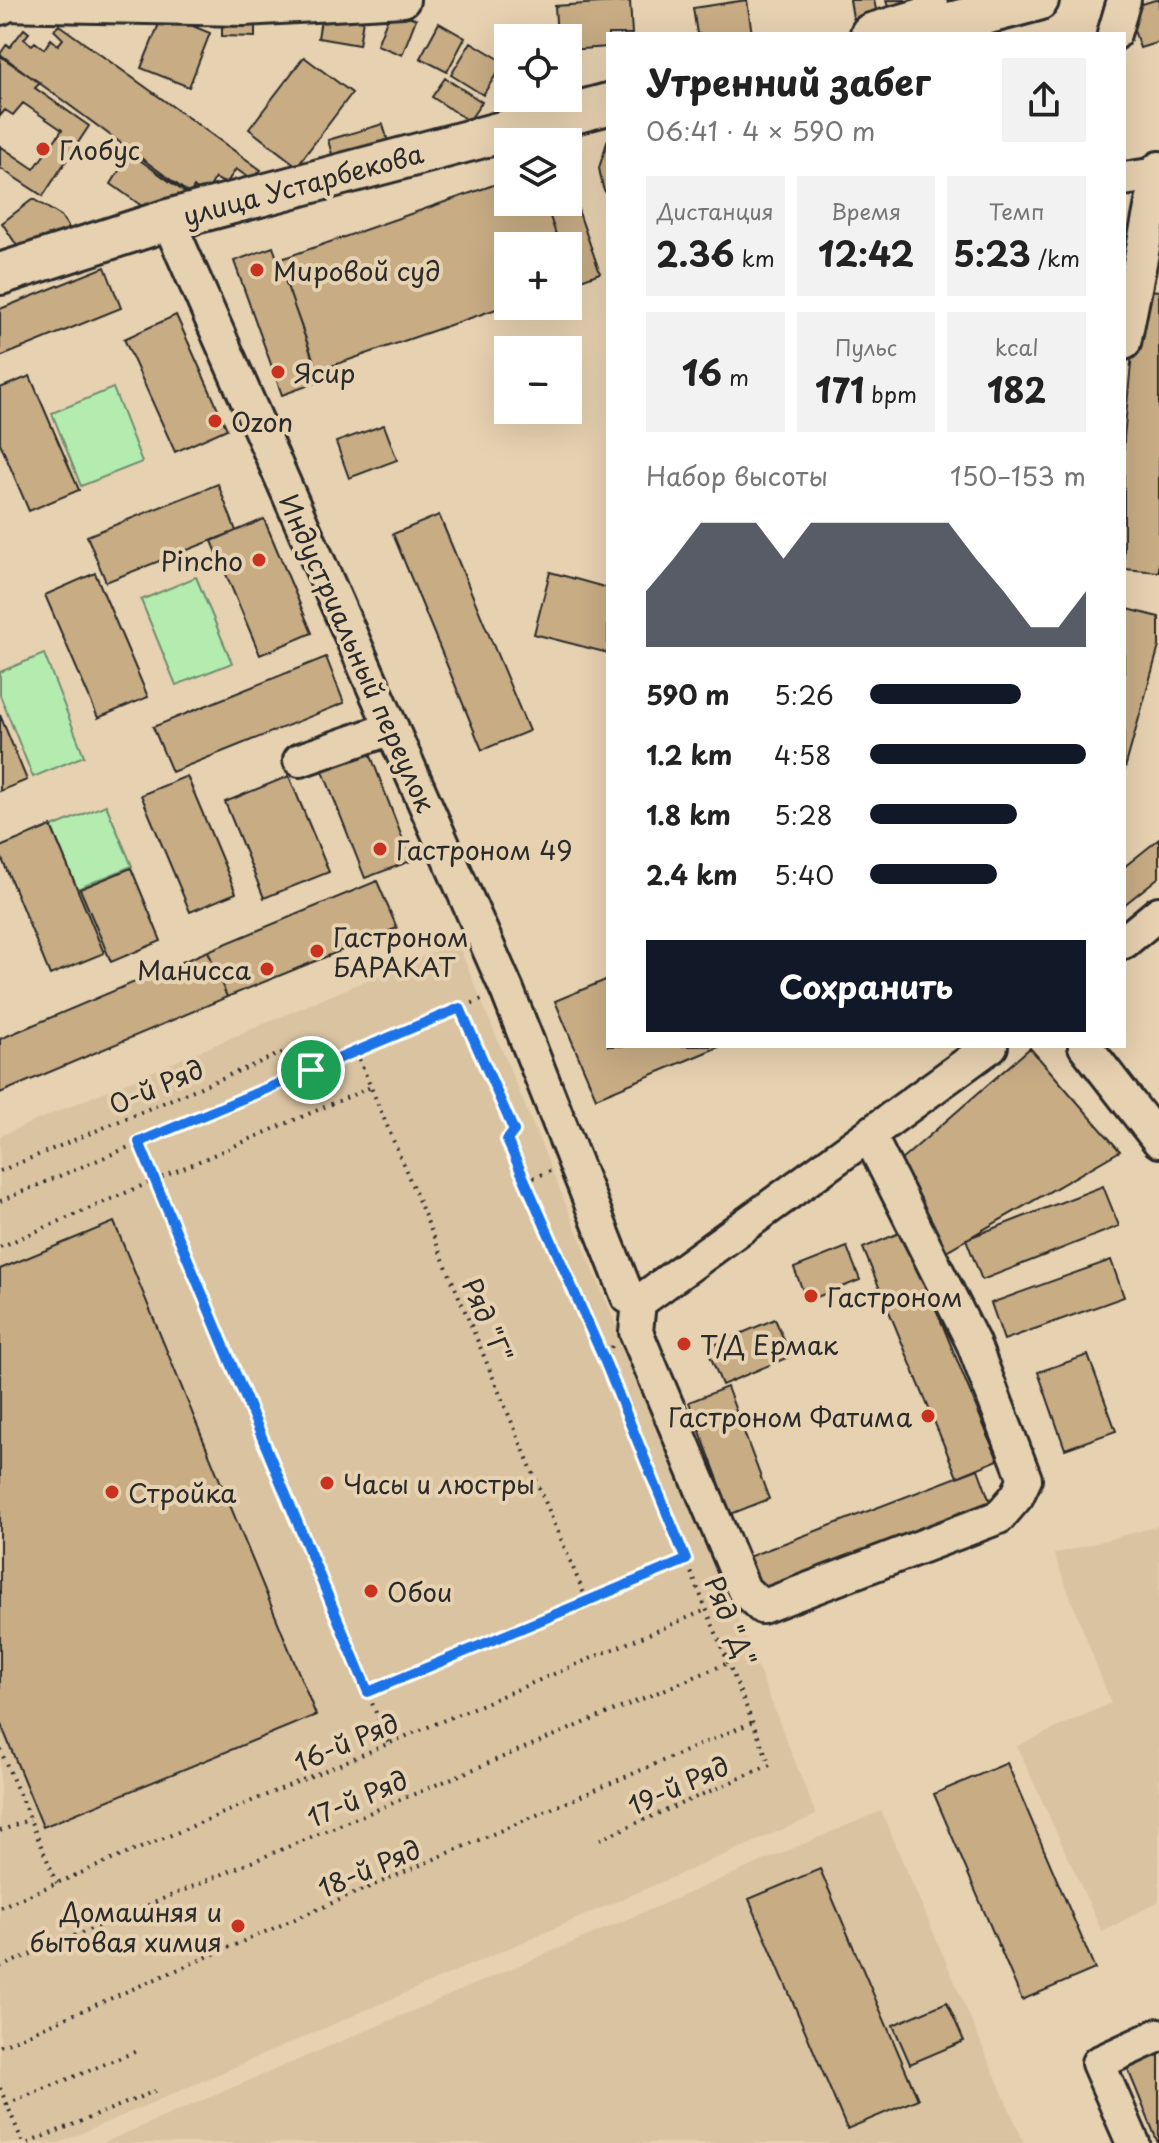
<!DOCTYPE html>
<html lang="ru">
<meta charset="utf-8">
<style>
:root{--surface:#fff;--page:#f2f2f2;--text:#222;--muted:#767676;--accent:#111827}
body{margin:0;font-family:"Playpen Sans",sans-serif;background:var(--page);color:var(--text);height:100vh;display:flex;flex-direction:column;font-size:30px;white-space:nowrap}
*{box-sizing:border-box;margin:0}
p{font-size:26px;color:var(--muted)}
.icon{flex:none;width:44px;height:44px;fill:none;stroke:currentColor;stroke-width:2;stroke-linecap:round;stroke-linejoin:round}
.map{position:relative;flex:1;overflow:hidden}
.side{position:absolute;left:606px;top:32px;width:520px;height:1016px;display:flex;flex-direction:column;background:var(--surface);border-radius:0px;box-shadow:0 8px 32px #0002}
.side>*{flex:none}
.buttons{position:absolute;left:494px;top:24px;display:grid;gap:16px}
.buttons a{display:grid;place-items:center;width:88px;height:88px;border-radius:0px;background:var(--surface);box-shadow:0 8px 32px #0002;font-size:40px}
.pin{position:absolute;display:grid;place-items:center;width:68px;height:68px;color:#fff;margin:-34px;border:4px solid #fff;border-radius:50%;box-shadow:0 2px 8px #0007}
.round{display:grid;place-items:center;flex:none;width:84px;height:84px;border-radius:0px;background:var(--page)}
.overview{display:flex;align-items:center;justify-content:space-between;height:136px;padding:0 40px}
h1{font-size:36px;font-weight:700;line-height:60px}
.figures{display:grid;grid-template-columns:repeat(3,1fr);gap:12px;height:136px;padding:8px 40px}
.figures div{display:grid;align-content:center;border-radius:0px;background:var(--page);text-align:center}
.figures b{font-size:34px;font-weight:700}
.figures small{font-size:22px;font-weight:400}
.figures p{font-size:22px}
.chart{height:224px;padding:16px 40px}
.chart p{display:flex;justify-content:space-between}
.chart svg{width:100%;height:144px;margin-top:8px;fill:var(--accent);opacity:.7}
.cta{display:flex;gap:16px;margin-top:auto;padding:16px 40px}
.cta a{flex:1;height:92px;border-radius:0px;background:var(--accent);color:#fff;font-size:32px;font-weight:700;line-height:92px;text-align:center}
ul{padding:0 40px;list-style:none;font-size:26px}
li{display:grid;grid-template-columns:128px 96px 1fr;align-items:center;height:60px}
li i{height:20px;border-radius:10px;background:var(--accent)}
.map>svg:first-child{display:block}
</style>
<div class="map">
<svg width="1159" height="2143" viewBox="0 0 1159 2143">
<rect width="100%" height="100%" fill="#e6d1b0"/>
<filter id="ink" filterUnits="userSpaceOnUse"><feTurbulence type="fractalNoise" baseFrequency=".0125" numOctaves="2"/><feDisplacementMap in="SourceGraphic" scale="16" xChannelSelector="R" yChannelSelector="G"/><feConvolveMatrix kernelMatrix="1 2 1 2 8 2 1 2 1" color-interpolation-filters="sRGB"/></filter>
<g filter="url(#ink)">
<!-- built -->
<path fill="#d9c3a1" d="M 457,942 L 752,1653 L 816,1815 L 59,2143 L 0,2143 L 0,1136 Z
M 1159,1526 L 1159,1901 L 1102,1932 L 1017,1746 L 1111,1703 L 1054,1554 Z
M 881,1811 L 1024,2143 L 103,2143 Z"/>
<!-- green -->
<path fill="#b4ecaf" stroke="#708c6d" stroke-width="2" d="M 113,388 L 142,462 L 81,486 L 52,413 Z
M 196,577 L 232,663 L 176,685 L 141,600 Z
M 44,654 L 84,756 L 33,777 L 0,695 L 0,672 Z
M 106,805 L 132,866 L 77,889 L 52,827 Z"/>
<!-- building -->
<path fill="#c7ac84" stroke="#2b2b2b" stroke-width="2" d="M 747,0 L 752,34 L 697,34 L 693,8 Z
M 850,0 L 874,0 L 877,14 L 853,18 Z
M 886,0 L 905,0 L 905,4 L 888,8 Z
M 1155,0 L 1159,0 L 1159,42 L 1140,48 L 1127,9 Z
M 630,1 L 632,34 L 608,34 L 608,47 L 568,50 L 568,38 L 557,38 L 555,6 Z
M 323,7 L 364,13 L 359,45 L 318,38 Z
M 391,9 L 416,19 L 402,55 L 377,45 Z
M 163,14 L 210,33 L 189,87 L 141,68 Z
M 222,14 L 255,15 L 255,37 L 222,36 Z
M 439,23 L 465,38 L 447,72 L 420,58 Z
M 59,25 L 261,170 L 252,180 L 236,169 L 226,184 L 215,178 L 205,197 L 194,187 L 190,194 L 0,54 L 7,44 L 10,47 L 24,29 L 29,33 L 24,39 L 32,45 L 35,42 L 44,49 L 51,39 L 58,45 L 63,39 L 54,30 Z
M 471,42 L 504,62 L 483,95 L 451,75 Z
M 0,56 L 40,83 L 35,88 L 89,126 L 43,196 L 0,168 L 0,146 L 34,169 L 62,130 L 23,103 L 13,115 L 5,110 L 0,116 Z
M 304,57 L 352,93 L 297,166 L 249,129 Z
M 445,78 L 482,102 L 469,121 L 432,97 Z
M 508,80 L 508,98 L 557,98 L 510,120 L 498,83 Z
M 383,124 L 390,149 L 335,165 L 328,140 Z
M 608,139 L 608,196 L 603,188 L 599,168 Z
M 130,153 L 187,194 L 146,209 L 111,184 Z
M 508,180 L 508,202 L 545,202 L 560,246 L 508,246 L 508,305 L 317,371 L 278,260 Z
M 568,181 L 600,273 L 573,283 L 568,268 L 568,246 L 560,246 L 545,202 L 568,202 Z
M 33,199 L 61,216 L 73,234 L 20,250 L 2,223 Z
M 273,247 L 321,381 L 282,395 L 234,261 Z
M 105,267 L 121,308 L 0,357 L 0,309 Z
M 1138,289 L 1159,291 L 1159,572 L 1124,569 L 1124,438 Z
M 176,315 L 227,429 L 175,452 L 124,339 Z
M 30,376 L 79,490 L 29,511 L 0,443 L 0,388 Z
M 384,425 L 397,460 L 349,478 L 336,442 Z
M 218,484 L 236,531 L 106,582 L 87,536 Z
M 439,515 L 529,731 L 482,750 L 393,534 Z
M 264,519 L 312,633 L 260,655 L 212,541 Z
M 550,572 L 608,588 L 608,653 L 534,634 Z
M 95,573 L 148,697 L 98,718 L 45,595 Z
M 1124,608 L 1159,617 L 1159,646 L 1124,772 Z
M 326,657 L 344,703 L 172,772 L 153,727 Z
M 0,715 L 27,780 L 0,791 Z
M 368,748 L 411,861 L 365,878 L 321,766 Z
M 187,776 L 236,893 L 190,912 L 141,795 Z
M 289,776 L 329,872 L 264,898 L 225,802 Z
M 51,826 L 104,953 L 50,975 L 0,854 L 0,847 Z
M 1159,839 L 1159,877 L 1124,905 L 1124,867 Z
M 131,868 L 161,941 L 111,962 L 80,889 Z
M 377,881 L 397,928 L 227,997 L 208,951 Z
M 208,951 L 227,997 L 0,1093 L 0,1039 Z
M 608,979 L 608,1046 L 721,1046 L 596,1098 L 555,1001 Z
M 1030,1048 L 1120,1151 L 934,1258 L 900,1161 Z
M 1103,1186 L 1119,1226 L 982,1280 L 966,1239 Z
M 114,1222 L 316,1715 L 43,1827 L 0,1722 L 0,1269 Z
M 904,1231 L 998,1460 L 957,1477 L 863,1248 Z
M 847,1247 L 860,1280 L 807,1301 L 794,1268 Z
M 1111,1260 L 1124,1297 L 1004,1340 L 991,1303 Z
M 775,1319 L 791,1356 L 722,1385 L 707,1348 Z
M 1088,1355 L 1116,1431 L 1065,1449 L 1038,1372 Z
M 727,1387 L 769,1499 L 731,1514 L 689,1402 Z
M 978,1469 L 993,1510 L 763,1597 L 748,1557 Z
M 1007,1763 L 1095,1969 L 1022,2000 L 934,1794 Z
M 820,1869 L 918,2099 L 847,2129 L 749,1899 Z
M 947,2002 L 964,2041 L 910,2064 L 893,2025 Z
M 1159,2054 L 1159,2143 L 1158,2143 L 1127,2067 Z"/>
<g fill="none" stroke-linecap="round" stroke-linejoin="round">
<!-- minor casing -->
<g stroke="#2b2b2b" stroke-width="38">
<path id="minor" d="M 0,4 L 244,9 L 403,0
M 1114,34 L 1124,0
M 1124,179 L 1157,174
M 168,220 L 507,990 L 628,1297 L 639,1302 L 991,1046
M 1124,343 L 1159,168
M 300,760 L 392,728
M 1124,942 L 1159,913
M 1085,1046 L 1159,1141
M 639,1302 L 636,1332 L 744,1590 L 762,1607 L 999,1517 L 1017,1496 L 1025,1479 L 973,1343 L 869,1135
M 1133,2143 L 1098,2063 L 1159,2035"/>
</g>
<!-- major casing -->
<g stroke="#2b2b2b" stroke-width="46">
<path id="major" d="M 0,4 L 3,0
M 871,34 L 933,16
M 908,34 L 1038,0
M 0,274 L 168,220 L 608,104"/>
</g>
<!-- path -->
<path stroke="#2b2b2b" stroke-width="4" stroke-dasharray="2 6" stroke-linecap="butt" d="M 460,1008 L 514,1131 L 507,1140 L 606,1364 L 770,1765 L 600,1839
M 356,1052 L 587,1601
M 139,1142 L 389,1744
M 0,1171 L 301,1045 L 311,1070
M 526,1181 L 550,1171
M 0,1201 L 485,998
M 0,1247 L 371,1087
M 606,1363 L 612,1345
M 368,1692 L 686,1560
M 0,1749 L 57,1883
M 0,1831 L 30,1819
M 0,1907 L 706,1610
M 0,1967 L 728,1663
M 0,2046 L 753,1722
M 0,2088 L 23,2143
M 7,2104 L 137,2051
M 28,2143 L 155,2091"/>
<!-- minor -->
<use href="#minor" stroke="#e6d1b0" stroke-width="32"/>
<!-- major -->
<use href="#major" stroke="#e6d1b0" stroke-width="40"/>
</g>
</g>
<g fill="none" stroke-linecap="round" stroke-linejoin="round" filter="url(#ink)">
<!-- route casing -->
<g stroke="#fff" stroke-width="16">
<path id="route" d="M 460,1008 L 514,1131 L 507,1140 L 606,1364 L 686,1560 L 368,1692 L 139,1142 Z"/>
</g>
<!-- route -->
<use href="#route" stroke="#1a73e8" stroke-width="10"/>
</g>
<!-- markers -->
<g fill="#c8321e" stroke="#e6d1b0" stroke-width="3">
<circle cx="43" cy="149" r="8"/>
<circle cx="257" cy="270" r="8"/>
<circle cx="278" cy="372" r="8"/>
<circle cx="215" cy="421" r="8"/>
<circle cx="259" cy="560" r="8"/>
<circle cx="380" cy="849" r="8"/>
<circle cx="317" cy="951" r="8"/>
<circle cx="267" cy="969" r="8"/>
<circle cx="811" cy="1296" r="8"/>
<circle cx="684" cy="1344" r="8"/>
<circle cx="928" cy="1416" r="8"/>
<circle cx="327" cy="1483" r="8"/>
<circle cx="112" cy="1492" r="8"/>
<circle cx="371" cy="1591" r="8"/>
<circle cx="238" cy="1926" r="8"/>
</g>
<g text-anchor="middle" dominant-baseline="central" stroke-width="8" stroke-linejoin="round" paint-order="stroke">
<!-- poi labels -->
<g font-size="26" fill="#2b2b2b" stroke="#e6d1b0" text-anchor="start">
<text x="59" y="149">Глобус</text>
<text x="273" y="270">Мировой суд</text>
<text x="294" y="372">Ясир</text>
<text x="231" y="421">Ozon</text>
<text x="243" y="560" text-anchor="end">Pincho</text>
<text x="396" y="849">Гастроном 49</text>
<text x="333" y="936">Гастроном<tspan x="333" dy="30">БАРАКАТ</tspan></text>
<text x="251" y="969" text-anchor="end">Манисса</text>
<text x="827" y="1296">Гастроном</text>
<text x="700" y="1344">Т/Д Ермак</text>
<text x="912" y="1416" text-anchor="end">Гастроном Фатима</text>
<text x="343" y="1483">Часы и люстры</text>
<text x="128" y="1492">Стройка</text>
<text x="387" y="1591">Обои</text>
<text x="222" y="1911" text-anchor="end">Домашняя и<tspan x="222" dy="30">бытовая химия</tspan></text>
</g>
<!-- street labels -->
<g font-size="26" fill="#2b2b2b" stroke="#e6d1b0">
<text transform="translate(303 184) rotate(-15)">улица Устарбекова</text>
<text transform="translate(358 653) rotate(66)">Индустриальный переулок</text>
<text transform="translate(156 1086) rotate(-23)">0-й Ряд</text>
<text transform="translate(488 1320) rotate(67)">Ряд "Г"</text>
<text transform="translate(731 1621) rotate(68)">Ряд "Д"</text>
<text transform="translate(346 1742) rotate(-23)">16-й Ряд</text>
<text transform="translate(678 1785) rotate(-24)">19-й Ряд</text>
<text transform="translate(357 1798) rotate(-23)">17-й Ряд</text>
<text transform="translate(369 1868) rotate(-23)">18-й Ряд</text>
</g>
</g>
</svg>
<div class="buttons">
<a><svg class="icon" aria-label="locate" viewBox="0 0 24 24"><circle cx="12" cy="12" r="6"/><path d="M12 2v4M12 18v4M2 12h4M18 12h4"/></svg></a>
<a><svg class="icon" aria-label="layers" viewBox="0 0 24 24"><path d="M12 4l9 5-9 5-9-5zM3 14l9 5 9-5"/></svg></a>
<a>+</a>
<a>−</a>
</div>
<div class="pin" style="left:311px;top:1070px;background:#1e9e55"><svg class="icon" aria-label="arrive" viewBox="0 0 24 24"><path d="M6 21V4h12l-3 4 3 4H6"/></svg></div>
<section class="side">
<div class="overview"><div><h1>Утренний забег</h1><p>06:41 · 4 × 590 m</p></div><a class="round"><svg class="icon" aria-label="share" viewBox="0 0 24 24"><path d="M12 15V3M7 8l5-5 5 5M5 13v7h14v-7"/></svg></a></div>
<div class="figures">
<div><p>Дистанция</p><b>2.36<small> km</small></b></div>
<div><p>Время</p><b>12:42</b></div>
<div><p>Темп</p><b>5:23<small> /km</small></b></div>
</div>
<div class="figures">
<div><b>16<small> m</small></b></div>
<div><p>Пульс</p><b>171<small> bpm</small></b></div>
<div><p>kcal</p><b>182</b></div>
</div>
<div class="chart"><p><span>Набор высоты</span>150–153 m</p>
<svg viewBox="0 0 160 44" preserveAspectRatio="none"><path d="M0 44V27L10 17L20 6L30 6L40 6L50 17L60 6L70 6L80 6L90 6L100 6L110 6L120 17L130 27L140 38L150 38L160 27V44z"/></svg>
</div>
<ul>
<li><b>590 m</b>5:26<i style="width:70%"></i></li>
<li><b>1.2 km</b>4:58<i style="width:100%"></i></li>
<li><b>1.8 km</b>5:28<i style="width:68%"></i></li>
<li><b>2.4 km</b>5:40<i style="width:59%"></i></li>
</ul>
<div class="cta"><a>Сохранить</a></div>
</section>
</div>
